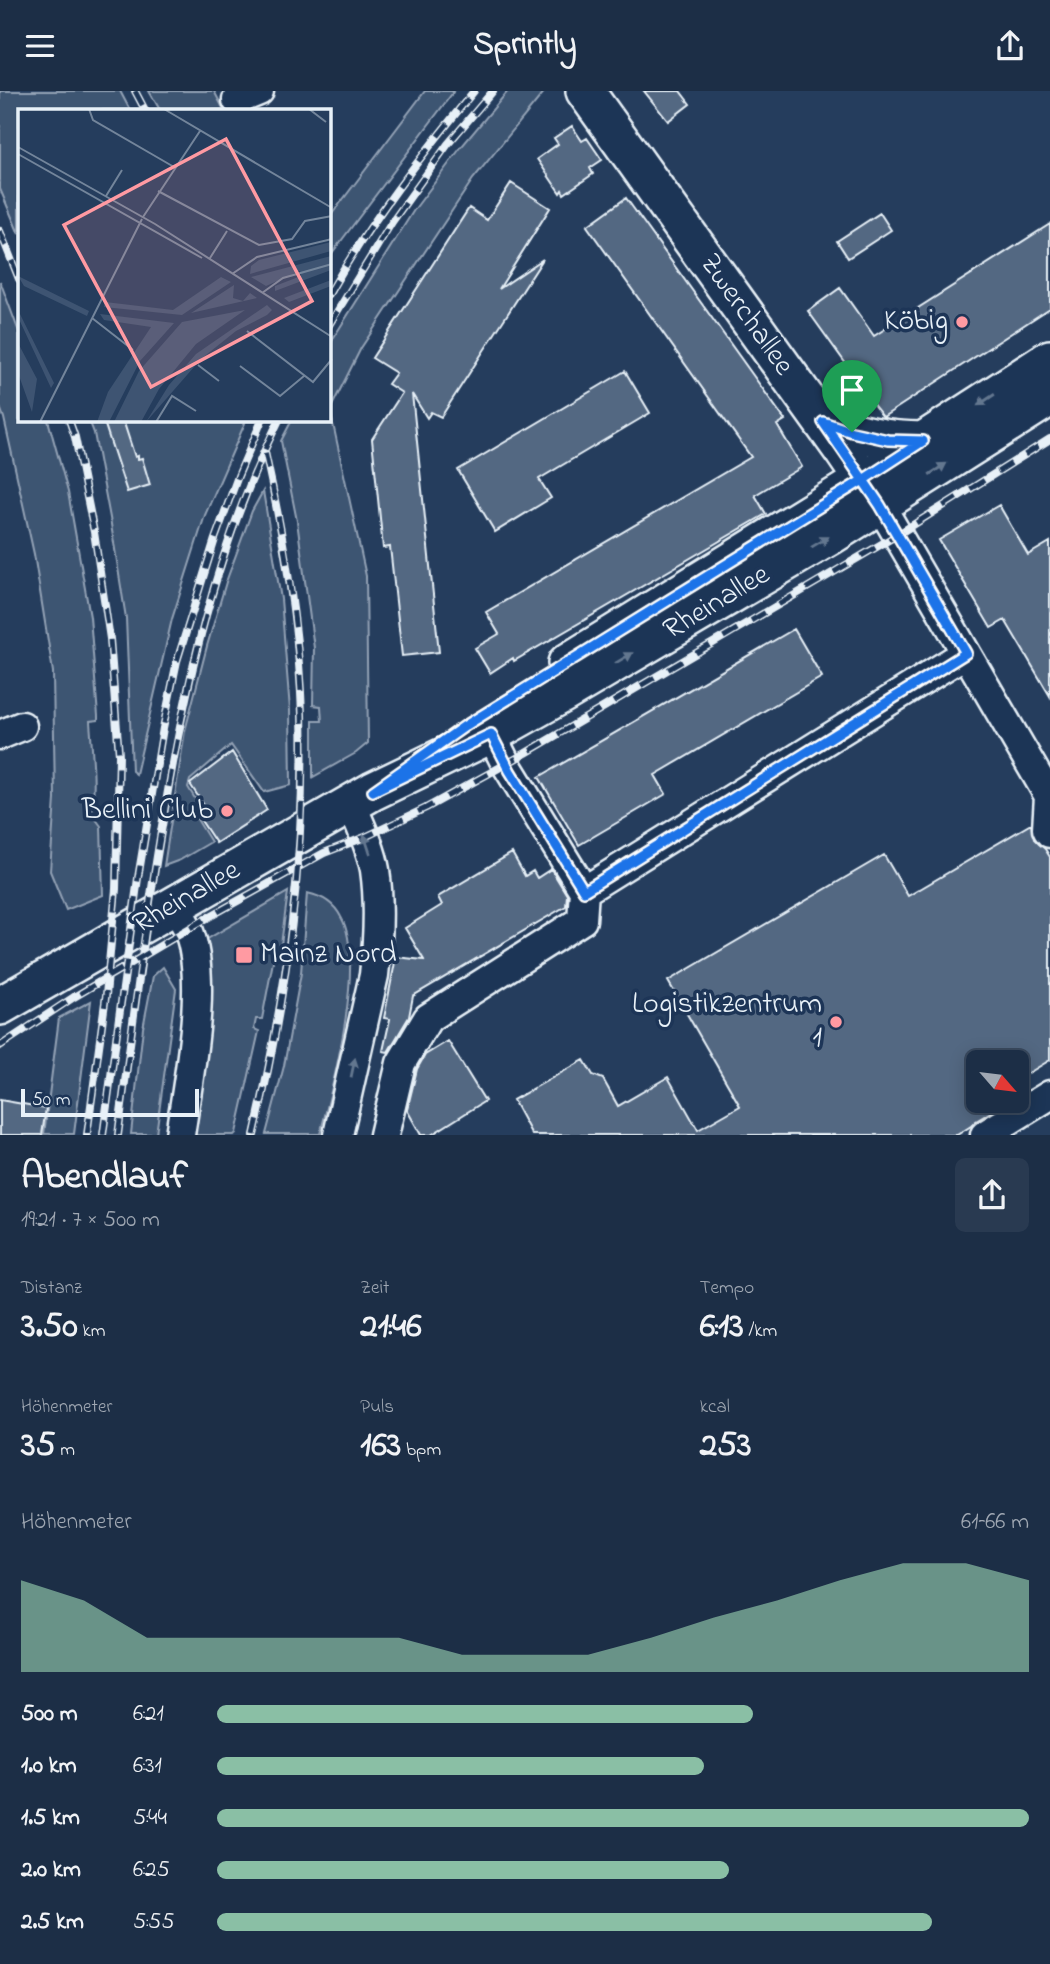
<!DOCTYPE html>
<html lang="de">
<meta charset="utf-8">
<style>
:root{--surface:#1c2e46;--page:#293a51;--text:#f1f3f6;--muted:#a0a8b3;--line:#3a4a5f;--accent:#8abfa5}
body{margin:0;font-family:"Indie Flower",sans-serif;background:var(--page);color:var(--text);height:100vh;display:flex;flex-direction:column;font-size:26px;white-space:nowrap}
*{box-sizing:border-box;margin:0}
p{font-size:23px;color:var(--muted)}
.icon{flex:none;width:38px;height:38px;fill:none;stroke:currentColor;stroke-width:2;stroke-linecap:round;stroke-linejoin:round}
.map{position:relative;height:1044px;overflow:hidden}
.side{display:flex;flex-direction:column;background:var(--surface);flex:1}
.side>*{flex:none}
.needle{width:46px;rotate:118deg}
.buttons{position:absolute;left:966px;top:959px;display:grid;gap:14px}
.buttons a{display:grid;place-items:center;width:63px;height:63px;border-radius:10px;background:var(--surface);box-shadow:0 4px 18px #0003,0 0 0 2px var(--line);font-size:35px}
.scale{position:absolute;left:21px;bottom:18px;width:178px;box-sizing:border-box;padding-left:7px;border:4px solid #e8f1f8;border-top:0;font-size:19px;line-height:24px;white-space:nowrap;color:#e8f1f8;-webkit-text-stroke:5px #1d3557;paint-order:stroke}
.pin{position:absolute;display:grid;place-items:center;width:60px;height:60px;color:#fff;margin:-72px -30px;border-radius:50% 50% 50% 0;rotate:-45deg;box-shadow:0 0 7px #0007}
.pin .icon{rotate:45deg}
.round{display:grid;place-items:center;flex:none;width:74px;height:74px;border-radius:10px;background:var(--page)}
.summary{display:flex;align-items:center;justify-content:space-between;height:119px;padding:0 21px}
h1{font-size:38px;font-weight:700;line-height:52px}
.metrics{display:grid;grid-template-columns:repeat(3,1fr);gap:10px;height:119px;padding:7px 21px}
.metrics div{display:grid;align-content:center}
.metrics b{font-size:35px;font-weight:700}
.metrics small{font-size:19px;font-weight:400}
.metrics p{font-size:19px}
.chart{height:196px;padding:14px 21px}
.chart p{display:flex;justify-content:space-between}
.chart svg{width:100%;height:126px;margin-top:7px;fill:var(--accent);opacity:.7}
ul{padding:0 21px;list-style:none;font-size:23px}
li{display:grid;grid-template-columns:112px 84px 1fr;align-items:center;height:52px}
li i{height:18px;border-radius:9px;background:var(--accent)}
header{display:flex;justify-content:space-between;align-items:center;height:91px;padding:0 21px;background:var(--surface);font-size:32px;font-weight:700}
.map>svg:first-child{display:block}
</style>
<header><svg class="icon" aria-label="menu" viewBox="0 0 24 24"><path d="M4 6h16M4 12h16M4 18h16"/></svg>Sprintly<svg class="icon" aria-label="share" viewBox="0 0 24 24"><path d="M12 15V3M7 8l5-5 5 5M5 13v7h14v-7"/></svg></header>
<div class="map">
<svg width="1050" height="1044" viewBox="0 0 1050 1044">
<rect width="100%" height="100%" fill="#253d5d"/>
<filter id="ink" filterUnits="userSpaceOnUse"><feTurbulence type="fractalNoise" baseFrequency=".0143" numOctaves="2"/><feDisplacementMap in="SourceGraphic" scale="14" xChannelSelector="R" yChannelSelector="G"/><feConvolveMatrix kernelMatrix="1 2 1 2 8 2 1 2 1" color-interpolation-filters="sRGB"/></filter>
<g filter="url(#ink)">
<!-- green -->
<path fill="#3e5472" stroke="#93a2b5" stroke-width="2" d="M 0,0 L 120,0 L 130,19 L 19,19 L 19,143 L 0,98 Z
M 149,0 L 214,0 L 224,19 L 160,19 Z
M 425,0 L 454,0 L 329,166 L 329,127 Z
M 508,0 L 545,0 L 473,88 L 361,257 L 330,319 L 366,485 L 368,652 L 356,662 L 313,686 L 313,630 L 322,630 L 321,615 L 313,614 L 314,557 L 297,430 L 281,350 L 292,329 L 329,329 L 329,256 L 334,246 L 414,119 L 462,55 Z
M 0,190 L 19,241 L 19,329 L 48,329 L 68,401 L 90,526 L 98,625 L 98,629 L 90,630 C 92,662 96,692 92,723 L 101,735 L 103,804 L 66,819 L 50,780 L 55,708 L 53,581 L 34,463 L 4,327 L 0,316 Z
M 89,329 L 244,329 L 245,332 L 205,424 L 172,528 L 136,683 L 132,680 L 126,527 L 110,427 L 94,342 Z
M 263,400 L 281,508 L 290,619 L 291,694 L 264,701 L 231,654 L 190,689 L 188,696 L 202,719 L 195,725 L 211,751 L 180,769 L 164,775 L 185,640 L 207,555 L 226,491 L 252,420 Z
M 288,801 L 280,861 L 275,860 L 262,928 L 256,928 L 254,938 L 259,940 L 236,1042 L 234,1044 L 189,1044 L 211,883 L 204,850 Z
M 307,802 C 322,805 334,812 341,826 C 366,869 333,996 320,1043 L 266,1043 L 284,975 L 301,882 Z
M 163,876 L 176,898 L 156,1043 L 131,1043 L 143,937 L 153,885 Z
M 91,910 L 74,1043 L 44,1043 L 59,927 Z"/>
<!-- building -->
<path fill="#536782" stroke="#e8f1f8" stroke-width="2" d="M 644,0 L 680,0 L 690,13 L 668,30 Z
M 572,35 L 582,50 L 587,47 L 602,69 L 590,77 L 593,83 L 564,103 L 562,99 L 560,102 L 537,68 L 558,53 L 554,47 Z
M 511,92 L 550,117 L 499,198 L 543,168 L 441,326 L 431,321 L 427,327 L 412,303 L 439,561 L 402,565 L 390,456 L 383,457 L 372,348 L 402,302 L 388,293 L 396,282 L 372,267 L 469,117 L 487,129 Z
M 626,107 L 785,329 L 777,334 L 802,376 L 755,404 L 766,423 L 514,570 L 513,567 L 490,582 L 475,557 L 499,543 L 486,521 L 751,366 L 587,135 Z
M 880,122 L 891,139 L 848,167 L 837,150 Z
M 1050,133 L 1050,217 L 883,326 L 854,289 L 856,287 L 808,220 L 840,197 L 874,245 Z
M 625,280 L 650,322 L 539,388 L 551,407 L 495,441 L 458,379 Z
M 119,329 L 123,329 L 135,366 L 138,365 L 138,368 L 142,367 L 150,394 L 127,401 L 105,334 Z
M 999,414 L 1028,464 L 1050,451 L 1050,605 L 1005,529 L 991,537 L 939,449 Z
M 794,538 L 822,586 L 655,684 L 666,703 L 579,754 L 539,686 Z
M 232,661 L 267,719 L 216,752 L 198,725 L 207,719 L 190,693 Z
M 1031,733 L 1034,748 L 1045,758 L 1050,766 L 1050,969 L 1017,989 L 1017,971 L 978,971 L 978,1010 L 1009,1010 L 976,1030 L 971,1035 L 957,1044 L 532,1044 L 513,1009 L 584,969 L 593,984 L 603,988 L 618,1015 L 668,986 L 698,1039 L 740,1015 L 668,890 L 884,764 L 908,805 Z
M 512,762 L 525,785 L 533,780 L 537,787 L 551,778 L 567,804 L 566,815 L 413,905 L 409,926 L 388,961 L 383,960 L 390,928 L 384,927 L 396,866 L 424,869 L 405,837 L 442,814 L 438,806 Z
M 448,950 L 485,1010 L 431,1044 L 421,1044 L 407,1019 L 417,978 L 425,964 Z
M 0,1009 L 46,1017 L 42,1044 L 0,1044 Z"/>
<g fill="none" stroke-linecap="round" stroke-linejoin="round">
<!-- minor casing -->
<g stroke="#e8f1f8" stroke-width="33">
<path id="minor" d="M 237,9 L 259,0
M 880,414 L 1049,705
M 491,643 L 506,673 L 584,800
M 0,644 L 22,635
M 1049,705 L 1047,738 L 1050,742
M 175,814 C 179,822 184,830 188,838 C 209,890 188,988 180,1044
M 338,1044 L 374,884 C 378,849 380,814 375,779 C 371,756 360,734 351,712
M 384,1044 L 401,972 L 428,927 L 582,829 L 584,800 L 966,562
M 985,1044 L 1050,1004"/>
</g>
<!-- major casing -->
<g stroke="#e8f1f8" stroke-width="42">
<path id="major" d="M 585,0 L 844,361 L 876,408
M 823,331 C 857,343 886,350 923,350
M 567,572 L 863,389 L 1050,268
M 0,915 L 373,700 L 491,643 L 566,601 L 830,445 L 1050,306"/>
</g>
<!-- minor -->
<use href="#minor" stroke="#1d3557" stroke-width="28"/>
<!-- major -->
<use href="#major" stroke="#1d3557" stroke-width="37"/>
<!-- rail casing -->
<g stroke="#e8f1f8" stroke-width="8">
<path id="rail" d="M 135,0 L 145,19
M 0,140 L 19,188
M 329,203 C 370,130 422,64 474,0
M 329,234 L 392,131 L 448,53 L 493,0
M 69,329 L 75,346 L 94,441 L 110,548 L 119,664 L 116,798 L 106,904 L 87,1044
M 0,955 L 74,906 L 207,827 L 324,762 L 365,746 L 426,717 L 526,662 L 897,444 L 1050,348
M 103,1044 L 138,787 L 163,637 L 177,570 L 215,448 L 238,385 L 262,329
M 118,1044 C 132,939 145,833 163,729 C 186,591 216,455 279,329
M 254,1044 C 286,905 306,766 302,623 C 299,535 284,447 265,361"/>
</g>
<!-- rail -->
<use href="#rail" stroke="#1d3557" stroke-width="5" stroke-dasharray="16" stroke-linecap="butt"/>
</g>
<!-- one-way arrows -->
<defs><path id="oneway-solid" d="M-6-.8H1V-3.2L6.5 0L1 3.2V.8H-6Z" transform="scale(1.75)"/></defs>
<g fill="#64778f">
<use href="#oneway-solid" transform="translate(986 309) rotate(147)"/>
<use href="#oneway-solid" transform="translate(938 378) rotate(-33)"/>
<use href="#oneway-solid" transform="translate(820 451) rotate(-31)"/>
<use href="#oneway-solid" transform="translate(624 567) rotate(-31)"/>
<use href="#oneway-solid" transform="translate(367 753) rotate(-108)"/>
<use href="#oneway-solid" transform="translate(353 977) rotate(-78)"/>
</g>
</g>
<g fill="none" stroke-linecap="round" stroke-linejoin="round" filter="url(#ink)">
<!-- route casing -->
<g stroke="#fff" stroke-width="14">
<path id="route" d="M 852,341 L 823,331 L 863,389 L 465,635 L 373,700 L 491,643 L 510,680 L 584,800 L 966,562 L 880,414 L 863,389 L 923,350 L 888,349 L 852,341"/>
</g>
<!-- route -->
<use href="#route" stroke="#1a73e8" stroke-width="9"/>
</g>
<!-- markers -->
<g fill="#ff9aa2" stroke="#1d3557" stroke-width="2.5">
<circle cx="962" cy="231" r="7"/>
<circle cx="227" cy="720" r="7"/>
<rect x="235" y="855" width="18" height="18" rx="3.5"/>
<circle cx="836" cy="931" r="7"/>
</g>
<g text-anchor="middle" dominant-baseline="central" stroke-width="7" stroke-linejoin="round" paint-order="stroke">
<!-- street labels -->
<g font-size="30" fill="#e8f1f8" stroke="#1d3557">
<text transform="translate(746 224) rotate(55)">Zwerchallee</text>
<text transform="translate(717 512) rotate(-31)">Rheinallee</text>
<text transform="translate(187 807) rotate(-30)">Rheinallee</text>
</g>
<!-- poi labels -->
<g font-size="30" fill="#e8f1f8" stroke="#1d3557" text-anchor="end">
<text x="948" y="231">Köbig</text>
<text x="213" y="720">Bellini Club</text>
<text x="260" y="864" text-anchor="start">Mainz Nord</text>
<text x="822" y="914">Logistikzentrum<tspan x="822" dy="34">1</tspan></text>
</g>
</g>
<!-- overview -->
<g transform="translate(18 18)">
<rect width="313" height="313" fill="#253d5d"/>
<path d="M 313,133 L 313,142 L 232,165 L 233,157 L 241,151 ZM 313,147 L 313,161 L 257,182 L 257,177 L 283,167 L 282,162 L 248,177 L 233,168 ZM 0,167 L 71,202 L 69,207 L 6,177 ZM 203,168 L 213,173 L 164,206 L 86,198 L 87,193 L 155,201 ZM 313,171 L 313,177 L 271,193 L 266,189 ZM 216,176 L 215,189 L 225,192 L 232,184 L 239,189 L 173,204 ZM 249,196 L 254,201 L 249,206 L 218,222 L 183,250 L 128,313 L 151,276 L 178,245 ZM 0,201 L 36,274 L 33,279 L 0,208 ZM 227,201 L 178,235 L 141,280 L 123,313 L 96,313 L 121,262 L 164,213 ZM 82,205 L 156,214 L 122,252 L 91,313 L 79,313 L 90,283 L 133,218 L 86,211 ZM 0,234 L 19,270 L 14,303 L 0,264 Z" fill="#3e5472"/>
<path fill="none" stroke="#73859b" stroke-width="2" d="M 71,0 L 75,11 L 156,58M 146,0 L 314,99M 291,0 L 308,13M 0,38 L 137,115 L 314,228M 0,45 L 184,149M 140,82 L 241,136 L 274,130 L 287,112 L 314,107M 88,87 L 104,61M 125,108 L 182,22M 192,149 L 209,122M 214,165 L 239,148 L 314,130M 244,184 L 265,169 L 314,155M 74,209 L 115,241M 229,222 L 295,273 L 314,250M 180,256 L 201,272M 222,257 L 262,287 L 286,267M 22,313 L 124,110M 138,313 L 154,287 L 178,302"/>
<path fill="#ff9aa2" fill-opacity="0.15" stroke="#ff9aa2" stroke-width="3.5" d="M 208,30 L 294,192 L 133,278 L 46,116 Z"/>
<rect width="313" height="313" fill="none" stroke="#e8f1f8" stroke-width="3.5"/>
</g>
</svg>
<div class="buttons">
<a><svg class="needle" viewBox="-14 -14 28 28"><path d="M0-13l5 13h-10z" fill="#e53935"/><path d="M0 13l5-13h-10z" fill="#a0a8b3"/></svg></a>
</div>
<div class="scale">50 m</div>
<div class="pin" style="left:852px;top:341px;background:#1e9e55"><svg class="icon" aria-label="arrive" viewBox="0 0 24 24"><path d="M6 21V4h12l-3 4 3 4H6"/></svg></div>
</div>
<section class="side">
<div class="summary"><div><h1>Abendlauf</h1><p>19:21 · 7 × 500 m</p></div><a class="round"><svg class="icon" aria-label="share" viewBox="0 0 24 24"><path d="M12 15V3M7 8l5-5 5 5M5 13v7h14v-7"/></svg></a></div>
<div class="metrics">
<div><p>Distanz</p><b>3.50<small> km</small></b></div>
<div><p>Zeit</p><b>21:46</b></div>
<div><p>Tempo</p><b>6:13<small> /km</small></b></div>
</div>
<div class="metrics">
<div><p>Höhenmeter</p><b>35<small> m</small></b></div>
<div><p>Puls</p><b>163<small> bpm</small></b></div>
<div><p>kcal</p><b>253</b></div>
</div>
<div class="chart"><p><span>Höhenmeter</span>61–66 m</p>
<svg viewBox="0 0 160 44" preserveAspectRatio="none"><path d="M0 44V12L10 19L20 32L30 32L40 32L50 32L60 32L70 38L80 38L90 38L100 32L110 25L120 19L130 12L140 6L150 6L160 12V44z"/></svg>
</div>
<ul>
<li><b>500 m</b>6:21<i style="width:66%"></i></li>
<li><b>1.0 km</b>6:31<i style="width:60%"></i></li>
<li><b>1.5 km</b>5:44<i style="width:100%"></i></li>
<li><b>2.0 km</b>6:25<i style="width:63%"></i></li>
<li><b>2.5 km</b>5:55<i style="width:88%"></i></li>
</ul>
</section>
